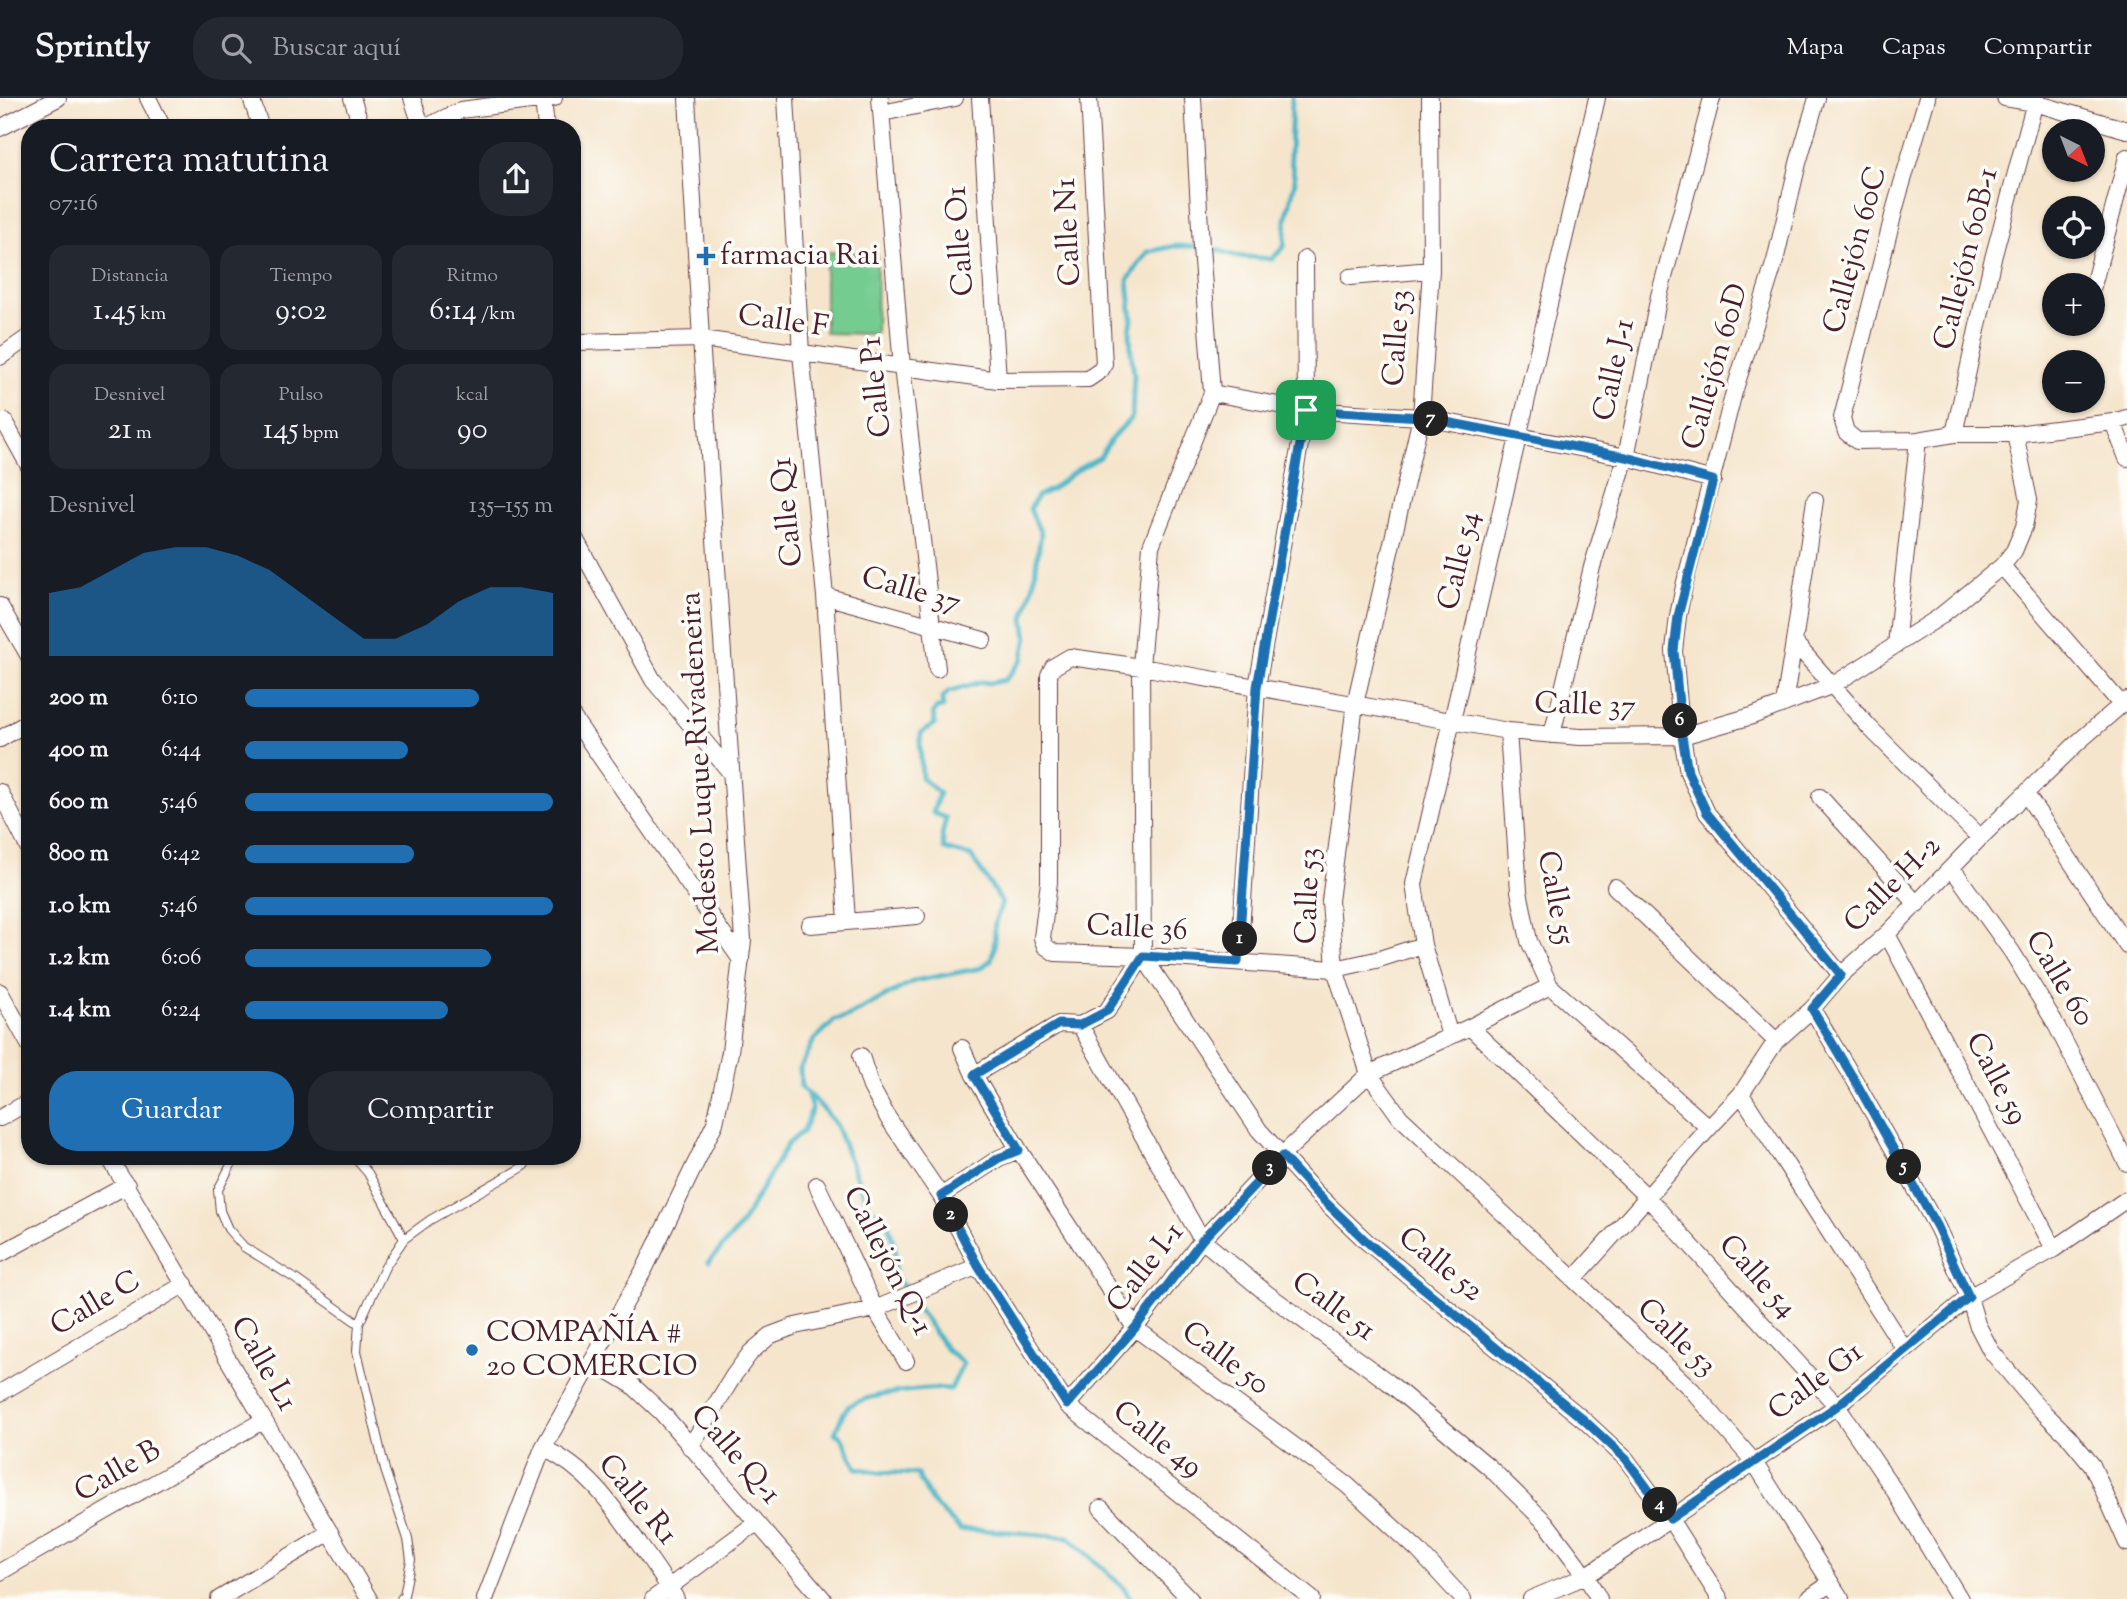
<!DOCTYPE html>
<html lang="es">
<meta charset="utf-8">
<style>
:root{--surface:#171b24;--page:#242831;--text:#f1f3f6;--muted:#9ea1a6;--line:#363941;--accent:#1f6fb2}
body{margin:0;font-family:"Sorts Mill Goudy",serif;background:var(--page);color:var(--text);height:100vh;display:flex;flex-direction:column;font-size:26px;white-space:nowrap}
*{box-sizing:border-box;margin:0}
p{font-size:23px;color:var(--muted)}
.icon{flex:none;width:38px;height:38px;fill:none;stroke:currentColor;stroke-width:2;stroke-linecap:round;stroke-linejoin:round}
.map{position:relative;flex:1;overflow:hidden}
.drawer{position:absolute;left:21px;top:21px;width:560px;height:1046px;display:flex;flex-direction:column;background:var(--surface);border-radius:28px;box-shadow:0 2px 5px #0004}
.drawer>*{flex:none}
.needle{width:46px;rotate:138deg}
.controls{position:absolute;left:2042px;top:21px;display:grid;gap:14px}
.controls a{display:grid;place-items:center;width:63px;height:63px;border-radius:50%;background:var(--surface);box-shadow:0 2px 5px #0004;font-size:35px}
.pin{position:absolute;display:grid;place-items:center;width:60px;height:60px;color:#fff;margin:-30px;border-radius:14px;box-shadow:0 4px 10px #0006}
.km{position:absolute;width:35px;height:35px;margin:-18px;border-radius:50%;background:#222;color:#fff;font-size:19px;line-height:35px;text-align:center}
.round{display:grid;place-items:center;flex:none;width:74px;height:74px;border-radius:28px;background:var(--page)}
.headline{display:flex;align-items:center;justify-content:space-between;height:119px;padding:0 28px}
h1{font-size:38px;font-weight:600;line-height:52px}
.stats{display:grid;grid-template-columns:repeat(3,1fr);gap:10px;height:119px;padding:7px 28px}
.stats div{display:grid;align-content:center;border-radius:18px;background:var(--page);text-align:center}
.stats b{font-size:30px;font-weight:600}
.stats small{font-size:19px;font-weight:400}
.stats p{font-size:19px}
.chart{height:196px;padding:14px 28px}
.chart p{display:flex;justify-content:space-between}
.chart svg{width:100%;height:126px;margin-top:7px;fill:var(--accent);opacity:.7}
.cta{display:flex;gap:14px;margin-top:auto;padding:14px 28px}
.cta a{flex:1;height:80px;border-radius:28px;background:var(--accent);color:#fff;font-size:28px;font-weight:600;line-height:80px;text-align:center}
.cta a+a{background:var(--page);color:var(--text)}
ul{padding:0 28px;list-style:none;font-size:23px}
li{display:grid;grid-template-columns:112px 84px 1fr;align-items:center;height:52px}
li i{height:18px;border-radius:9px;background:var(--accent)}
header{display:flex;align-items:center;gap:42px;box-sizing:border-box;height:98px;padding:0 35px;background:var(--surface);border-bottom:2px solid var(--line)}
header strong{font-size:33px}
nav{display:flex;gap:38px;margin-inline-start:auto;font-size:24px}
.search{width:490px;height:63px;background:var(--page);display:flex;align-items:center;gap:18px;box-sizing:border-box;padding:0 24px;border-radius:28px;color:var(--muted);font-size:26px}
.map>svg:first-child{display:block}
</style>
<header>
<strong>Sprintly</strong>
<div class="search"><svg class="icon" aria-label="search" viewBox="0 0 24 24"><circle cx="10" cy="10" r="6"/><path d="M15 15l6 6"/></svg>Buscar aquí</div>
<nav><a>Mapa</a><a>Capas</a><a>Compartir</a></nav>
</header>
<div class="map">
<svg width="2127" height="1501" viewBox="0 0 2127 1501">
<rect width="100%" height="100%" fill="#fdfcf7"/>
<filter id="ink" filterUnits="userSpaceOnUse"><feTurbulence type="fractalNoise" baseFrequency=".0143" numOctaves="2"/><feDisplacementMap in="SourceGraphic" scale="14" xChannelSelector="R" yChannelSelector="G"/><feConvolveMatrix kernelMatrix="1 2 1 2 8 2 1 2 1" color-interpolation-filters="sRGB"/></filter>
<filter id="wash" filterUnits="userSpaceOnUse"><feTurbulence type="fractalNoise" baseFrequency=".00686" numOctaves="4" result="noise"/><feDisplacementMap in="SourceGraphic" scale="28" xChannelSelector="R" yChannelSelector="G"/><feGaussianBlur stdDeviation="1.57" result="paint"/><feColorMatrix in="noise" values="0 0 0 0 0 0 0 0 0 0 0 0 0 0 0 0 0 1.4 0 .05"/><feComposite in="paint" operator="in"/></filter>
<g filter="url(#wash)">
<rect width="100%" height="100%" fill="#f5e5cc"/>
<!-- green -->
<path fill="#75cc91" stroke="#60765e" stroke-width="2" d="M 825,154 L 877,156 L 876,236 L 825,235 Z"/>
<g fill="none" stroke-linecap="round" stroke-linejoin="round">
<!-- stream -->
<path stroke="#49b5c6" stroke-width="5" d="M 709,1164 L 739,1130 L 787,1047 L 803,1033 L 812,1011 L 807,995
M 1131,1501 L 1123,1489 L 1069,1439 C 1032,1438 996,1430 960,1432 L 932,1404 L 917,1376 L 878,1374 L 857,1370 L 841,1339 L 835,1335 C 838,1328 842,1316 847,1310 C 860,1296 931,1289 951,1291 L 963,1265 L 946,1251 L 895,1177 L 895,1151 L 888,1125 L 868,1108 L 835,1025 L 817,1004 L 801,989 L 800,971 L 814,942 L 835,922 L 847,919 L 914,883 L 981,870 L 991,862 L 994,851 L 995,824 L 1002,805 C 992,788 981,774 971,758 L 944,751 L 942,737 L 946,720 L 933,715 L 939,695 L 922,680 L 920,648 L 921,635 L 935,626 L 933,615 L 937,610 L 943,609 L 942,601 L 948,594 L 981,584 L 991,585 L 1005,582 L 1022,562 L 1027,540 L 1024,520 L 1033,488 L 1041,436 L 1030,411 L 1037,398 L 1052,391 L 1077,372 L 1100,359 L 1112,340 L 1132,319 L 1134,276 L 1131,254 L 1130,232 L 1132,222 L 1128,182 L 1147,154 L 1174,148 L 1209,149 L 1236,158 L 1272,161 L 1284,149 L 1286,122 L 1295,83 L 1290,57 L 1292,0"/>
</g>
</g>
<g filter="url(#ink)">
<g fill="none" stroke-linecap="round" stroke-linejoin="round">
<!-- lane casing -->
<g stroke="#643d43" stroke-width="10">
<path id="lane" d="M 235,1059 L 218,1092 L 220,1113 L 228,1131 L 244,1149 L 294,1180 L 359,1226
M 354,1059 L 368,1075 L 404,1141
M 401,1501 L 404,1497 L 411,1462 L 408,1441 L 385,1372 L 357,1253 L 359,1226 L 385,1169 L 404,1141 L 430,1122 L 523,1069 L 530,1059"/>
</g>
<!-- street casing -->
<g stroke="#643d43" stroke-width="18">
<path id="street" d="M 148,0 L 163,30
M 251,0 L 261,30
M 352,0 L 362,30
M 412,0 L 422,30
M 543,0 L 546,30
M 786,0 L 801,255 L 825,498 L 847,823
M 880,0 L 902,269 L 937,571
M 980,0 L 998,282
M 1430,0 L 1431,172 L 1421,319 L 1355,606 L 1330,803 L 1335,871 L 1369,976 L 1400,1019 L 1692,1292 L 1754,1364 L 1841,1501
M 1817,0 L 1798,65 L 1775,163 L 1734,294 L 1684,488 L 1678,518 L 1674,553 L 1682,638 L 1688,674 L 1707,715 L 1841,877
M 1927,0 L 1896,106 L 1842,320 L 1846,334 L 1857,343 L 1918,342 L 1954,336 L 2015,336 L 2113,324 L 2127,320
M 2005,0 L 2035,5 L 2127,32
M 882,15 L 955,0
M 0,30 L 58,0
M 424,30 L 461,12 L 554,0
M 1350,179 L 1431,172
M 2093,188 L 2127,59
M 572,247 L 577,244 L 701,241 L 998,282 L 1088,281 L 1101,272 L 1104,266 L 1089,0
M 0,259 L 30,238
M 1212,295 L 1306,312 L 1421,319 L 1626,359 L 1713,382
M 4,323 L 30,370
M 2113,324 L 2127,360
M 1954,336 L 1992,164 L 2036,0
M 1815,402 L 1794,544 L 1870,630 L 1980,740
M 572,435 L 653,582 L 731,675
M 2002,468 L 2121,606
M 825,498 L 983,542
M 0,508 L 30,560
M 1896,547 L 1918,342
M 1784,606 L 1794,544
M 572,618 L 741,862
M 1508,633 L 1519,793 L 1529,843 L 1550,888 L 1709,1030
M 1552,637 L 1592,469 L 1626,359 L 1659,198 L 1712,0
M 0,641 L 30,623
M 0,694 L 30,753
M 2026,696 L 2127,848
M 1820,699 L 1917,806
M 1952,770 L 2012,854 L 2054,923 L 2127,1065
M 1615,789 L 1776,943
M 810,827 L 917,818
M 1887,836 L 2054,1151
M 1423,847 L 1376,862 L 1335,871 L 1143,858 L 1055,855 L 1045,848 L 1042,840 L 1049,784 L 1049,577 L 1053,569 L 1070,559 L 1141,569 L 1508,633 L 1580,639 L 1682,638 L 1752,618 L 1833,587 L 1938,520 L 2002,468 L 2014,453 L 2024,429 L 2029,402 L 2015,336
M 1143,858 L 1259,1032 L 1316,1095 L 1366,1143 L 1584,1322 L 1626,1361 L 1670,1421 L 1720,1501
M 1239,864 L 1257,589 L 1306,312 L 1305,161
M 0,894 L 30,948
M 1812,911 L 1858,988 L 1937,1129 L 1969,1199 L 1977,1226 L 1991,1253 L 2039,1310 L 2068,1338 L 2092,1367 L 2127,1445
M 1080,927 L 1202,1142 L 1265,1194 L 1388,1284 L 1489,1369 L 1546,1425 L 1586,1478 L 1599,1501
M 1470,929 L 1647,1099 L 1837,1308 L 1894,1392 L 1960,1501
M 1450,938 L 1423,847 L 1414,786 L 1597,0
M 962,950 L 974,977 L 1019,1052 L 1135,1230 L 1347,1387 L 1418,1452 L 1463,1501
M 861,958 L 871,989 L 888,1020 L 941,1098 L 978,1168 L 1067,1307 L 1312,1501
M 974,977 L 1059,926 L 1080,927 L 1107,913 L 1143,858 L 1141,569 L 1151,448 L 1212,295 L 1201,149 L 1193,0
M 1741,996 L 1905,1252
M 0,1020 L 30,1003
M 109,1059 L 369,1501
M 817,1087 L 875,1211 L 906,1263
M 941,1098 L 999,1060 L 1019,1052
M 0,1156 L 127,1087
M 1574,1181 L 1709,1030 L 1741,996 L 1776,943 L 1812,911 L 1841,877 L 1887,836 L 1980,740 L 2077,645 L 2127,602
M 592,1263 L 632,1287 L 662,1315 L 823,1501
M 0,1295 L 185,1186
M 1067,1307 L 1135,1230 L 1202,1142 L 1282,1057 L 1369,976 L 1470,929 L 1550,888
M 690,1349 L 734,1277 L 751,1254 L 771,1237 L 795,1228 L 875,1211 L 978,1168
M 543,1350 C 587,1370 612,1407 639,1446 C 652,1464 665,1482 676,1501
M 1101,1410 L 1190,1501
M 0,1474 L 264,1322
M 219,1501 L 330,1434
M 485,1501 L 543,1350 L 645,1170 L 715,1025 L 730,954 L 743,842 L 701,241 L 687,0
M 653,1501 L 756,1425
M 1531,1501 L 1586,1478 L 1837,1308 L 1969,1199 L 2054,1151 L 2127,1101
M 1808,1501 L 1831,1485"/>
</g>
<!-- lane -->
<use href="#lane" stroke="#fff" stroke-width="8"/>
<!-- street -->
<use href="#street" stroke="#fff" stroke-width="16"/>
</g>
</g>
<g fill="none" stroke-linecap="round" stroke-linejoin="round" filter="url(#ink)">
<!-- route casing -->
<g stroke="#fff" stroke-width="14">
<path id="route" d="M 1306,312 L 1421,319 L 1626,359 L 1713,382 L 1678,518 L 1674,553 L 1682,638 L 1688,674 L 1707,715 L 1841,877 L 1812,911 L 1858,988 L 1937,1129 L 1969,1199 L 1837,1308 L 1670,1421 L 1626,1361 L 1584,1322 L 1366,1143 L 1316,1095 L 1282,1058 L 1202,1142 L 1135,1230 L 1067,1307 L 978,1168 L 941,1098 L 999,1060 L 1019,1052 L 974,977 L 1059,926 L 1080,927 L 1107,913 L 1143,858 L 1238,864 L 1257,589 Z"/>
</g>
<!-- route -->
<use href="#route" stroke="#1f6fb2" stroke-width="9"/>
</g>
<!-- markers -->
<g fill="#1f6fb2" stroke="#fdfcf7" stroke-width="2.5">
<path d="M702.5 147.5h7v7h7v7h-7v7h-7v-7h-7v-7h7z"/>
<circle cx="472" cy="1252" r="7"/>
</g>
<g text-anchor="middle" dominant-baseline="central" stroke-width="7" stroke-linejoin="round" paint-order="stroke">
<!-- street labels -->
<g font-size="30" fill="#4a1f2b" stroke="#fdfcf7">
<text transform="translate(1069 134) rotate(-93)">Calle N1</text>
<text transform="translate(961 143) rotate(-94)">Calle O1</text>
<text transform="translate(1856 152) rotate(-75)">Callejón 60C</text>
<text transform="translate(1967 161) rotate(-76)">Callejón 60B-1</text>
<text transform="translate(783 224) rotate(8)">Calle F</text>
<text transform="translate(1398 240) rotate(-86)">Calle 53</text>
<text transform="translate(1716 269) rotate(-74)">Callejón 60D</text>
<text transform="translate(1615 272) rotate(-78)">Calle J-1</text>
<text transform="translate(877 289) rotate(-96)">Calle P1</text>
<text transform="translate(788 414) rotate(-96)">Calle Q1</text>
<text transform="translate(1460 463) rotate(-77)">Calle 54</text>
<text transform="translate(911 493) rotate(16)">Calle 37</text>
<text transform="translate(1585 608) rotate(2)">Calle 37</text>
<text transform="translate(701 675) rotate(-93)">Modesto Luque Rivadeneira</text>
<text transform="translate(1893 787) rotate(-45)">Calle H-2</text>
<text transform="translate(1309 798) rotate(-88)">Calle 53</text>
<text transform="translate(1555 800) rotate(79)">Calle 55</text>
<text transform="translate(1137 831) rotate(3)">Calle 36</text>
<text transform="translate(2059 881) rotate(59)">Calle 60</text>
<text transform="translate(1996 981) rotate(62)">Calle 59</text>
<text transform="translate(887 1163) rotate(63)">Callejón Q-1</text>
<text transform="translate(1440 1167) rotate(39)">Calle 52</text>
<text transform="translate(1146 1170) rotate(-52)">Calle I-1</text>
<text transform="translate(1757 1179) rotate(48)">Calle 54</text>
<text transform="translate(96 1206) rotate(-31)">Calle C</text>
<text transform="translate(1333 1209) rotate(36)">Calle 51</text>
<text transform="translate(1676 1240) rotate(44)">Calle 53</text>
<text transform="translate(1225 1261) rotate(37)">Calle 50</text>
<text transform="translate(263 1266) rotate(60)">Calle L1</text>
<text transform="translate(1816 1284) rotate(-37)">Calle G1</text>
<text transform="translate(1157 1342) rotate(38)">Calle 49</text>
<text transform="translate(735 1357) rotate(49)">Calle Q-1</text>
<text transform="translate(118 1374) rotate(-30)">Calle B</text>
<text transform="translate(637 1402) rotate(51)">Calle R1</text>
</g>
<!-- poi labels -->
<g font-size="30" fill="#4a1f2b" stroke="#fdfcf7" text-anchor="start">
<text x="720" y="158">farmacia Rai</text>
<text x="486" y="1235">COMPAÑÍA #<tspan x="486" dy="34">20 COMERCIO</tspan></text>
</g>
</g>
</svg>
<div class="controls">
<a><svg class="needle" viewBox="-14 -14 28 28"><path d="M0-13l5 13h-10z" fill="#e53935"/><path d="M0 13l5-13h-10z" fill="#9ea1a6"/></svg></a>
<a><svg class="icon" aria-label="locate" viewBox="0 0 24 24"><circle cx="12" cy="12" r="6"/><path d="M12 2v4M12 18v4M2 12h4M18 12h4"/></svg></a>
<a>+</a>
<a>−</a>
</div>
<div class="pin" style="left:1306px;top:312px;background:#1e9e55"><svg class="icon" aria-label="arrive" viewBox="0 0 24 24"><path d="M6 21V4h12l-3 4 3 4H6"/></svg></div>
<b class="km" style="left:1240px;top:841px">1</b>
<b class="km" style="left:951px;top:1117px">2</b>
<b class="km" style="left:1270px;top:1070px">3</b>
<b class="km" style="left:1660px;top:1407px">4</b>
<b class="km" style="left:1904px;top:1069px">5</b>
<b class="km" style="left:1680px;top:623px">6</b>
<b class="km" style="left:1431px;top:321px">7</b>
<section class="drawer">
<div class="headline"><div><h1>Carrera matutina</h1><p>07:16</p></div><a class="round"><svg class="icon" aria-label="share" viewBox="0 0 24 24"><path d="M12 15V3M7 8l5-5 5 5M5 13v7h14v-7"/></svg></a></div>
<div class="stats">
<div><p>Distancia</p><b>1.45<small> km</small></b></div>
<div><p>Tiempo</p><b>9:02</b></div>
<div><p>Ritmo</p><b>6:14<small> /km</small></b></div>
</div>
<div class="stats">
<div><p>Desnivel</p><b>21<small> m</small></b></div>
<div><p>Pulso</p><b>145<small> bpm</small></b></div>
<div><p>kcal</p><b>90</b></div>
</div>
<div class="chart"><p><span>Desnivel</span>135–155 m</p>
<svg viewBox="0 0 160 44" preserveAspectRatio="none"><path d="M0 44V22L10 20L20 14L30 8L40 6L50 6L60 9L70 14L80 22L90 30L100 38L110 38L120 33L130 25L140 20L150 20L160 22V44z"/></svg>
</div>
<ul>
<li><b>200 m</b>6:10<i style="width:76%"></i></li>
<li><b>400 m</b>6:44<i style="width:53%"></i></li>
<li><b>600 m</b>5:46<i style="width:100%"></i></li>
<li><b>800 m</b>6:42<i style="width:55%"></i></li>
<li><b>1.0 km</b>5:46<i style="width:100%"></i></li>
<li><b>1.2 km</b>6:06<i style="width:80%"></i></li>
<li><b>1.4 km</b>6:24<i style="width:66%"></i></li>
</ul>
<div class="cta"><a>Guardar</a><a>Compartir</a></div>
</section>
</div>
